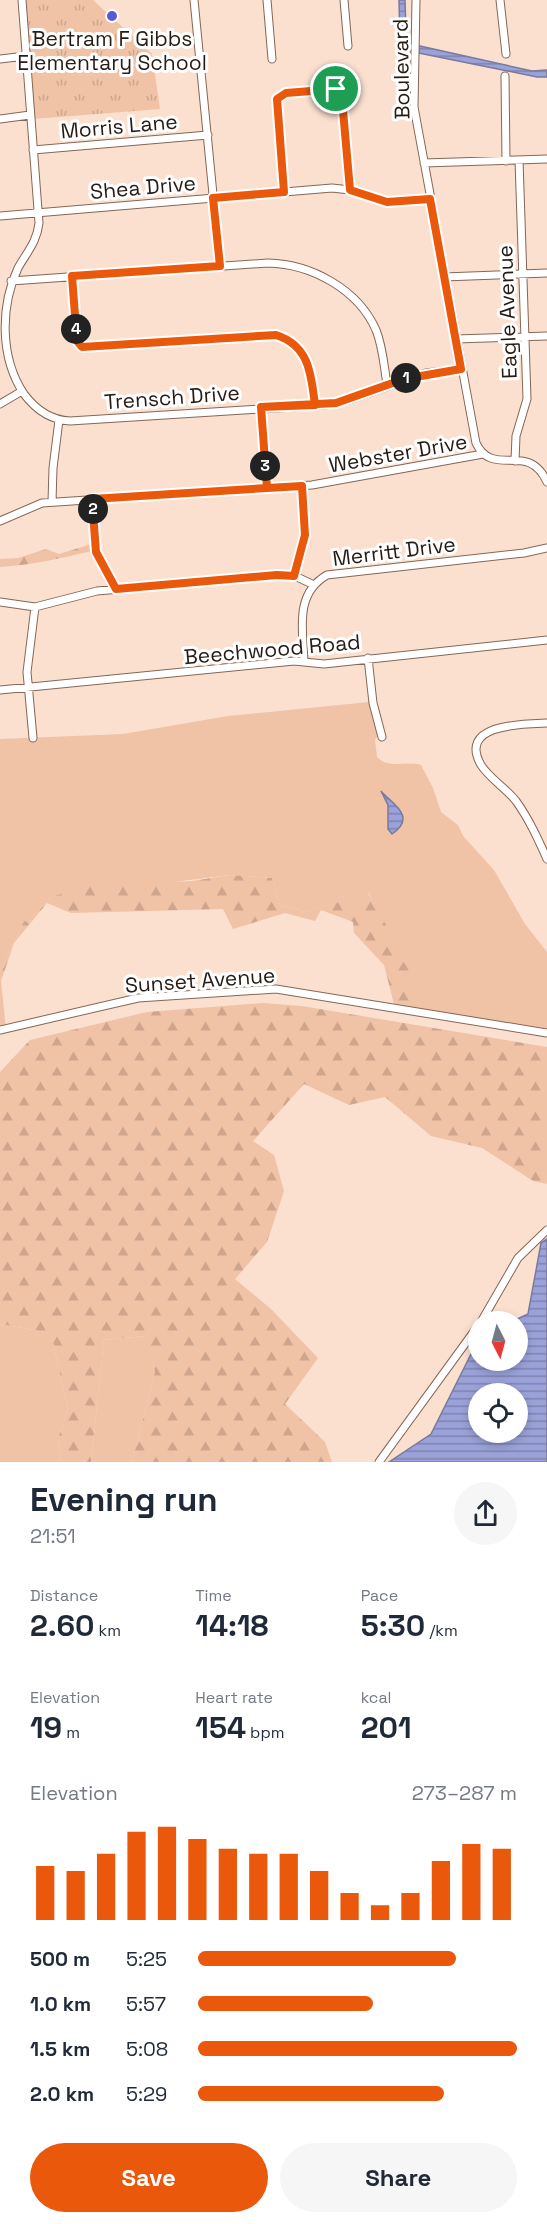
<!DOCTYPE html>
<meta charset="utf-8">
<style>
:root{--surface:#fff;--page:#f6f6f7;--text:#1f2937;--muted:#747a83;--accent:#ea580c}
body{margin:0;font-family:"Space Grotesk",sans-serif;background:var(--page);color:var(--text);height:100vh;display:flex;flex-direction:column;font-size:22px;white-space:nowrap}
*{box-sizing:border-box;margin:0}
p{font-size:20px;color:var(--muted)}
.icon{flex:none;width:33px;height:33px;fill:none;stroke:currentColor;stroke-width:2;stroke-linecap:round;stroke-linejoin:round}
.map{position:relative;height:1462px;overflow:hidden}
.sheet{display:flex;flex-direction:column;background:var(--surface);flex:1}
.sheet>*{flex:none}
.needle{width:39px;rotate:174deg}
.controls{position:absolute;left:468px;top:1311px;display:grid;gap:12px}
.controls a{display:grid;place-items:center;width:60px;height:60px;border-radius:50%;background:var(--surface);box-shadow:0 3px 9px #0003;font-size:30px}
.pin{position:absolute;display:grid;place-items:center;width:51px;height:51px;color:#fff;margin:-26px;border:3px solid #fff;border-radius:50%;box-shadow:0 2px 6px #0007}
.km{position:absolute;width:30px;height:30px;margin:-15px;border-radius:50%;background:#222;color:#fff;font-size:16px;line-height:30px;text-align:center}
.round{display:grid;place-items:center;flex:none;width:63px;height:63px;border-radius:32px;background:var(--page)}
.headline{display:flex;align-items:center;justify-content:space-between;height:102px;padding:0 30px}
h1{font-size:33px;font-weight:700;line-height:45px}
.figures{display:grid;grid-template-columns:repeat(3,1fr);gap:9px;height:102px;padding:6px 30px}
.figures div{display:grid;align-content:center}
.figures b{font-size:30px;font-weight:700}
.figures small{font-size:16px;font-weight:400}
.figures p{font-size:16px}
.chart{height:168px;padding:12px 30px}
.chart p{display:flex;justify-content:space-between}
.chart svg{width:100%;height:108px;margin-top:6px;stroke:var(--accent);stroke-width:6}
.button{display:flex;gap:12px;margin-top:auto;padding:12px 30px}
.button a{flex:1;height:69px;border-radius:36px;background:var(--accent);color:#fff;font-size:24px;font-weight:700;line-height:69px;text-align:center}
.button a+a{background:var(--page);color:var(--text)}
ul{padding:0 30px;list-style:none;font-size:20px}
li{display:grid;grid-template-columns:96px 72px 1fr;align-items:center;height:45px}
li i{height:15px;border-radius:8px;background:var(--accent)}
.map>svg:first-child{display:block}
</style>
<div class="map">
<svg width="547" height="1462" viewBox="0 0 547 1462">
<defs>
<pattern id="forest-firs" width="22" height="20" patternUnits="userSpaceOnUse" patternTransform="scale(1.5)"><rect width="22" height="20" fill="#f0c2a6"/><path d="M5 1l3.5 6h-7zM16 11l3.5 6h-7z" fill="#cea68e"/></pattern>
<pattern id="park-tufts" width="24" height="20" patternUnits="userSpaceOnUse" patternTransform="scale(1.5)"><rect width="24" height="20" fill="#f0c2a6"/><path d="M3 7l-1-3M5 7V3M7 7l1-3M15 17l-1-3M17 17v-4M19 17l1-3" fill="none" stroke="#cea68e"/></pattern>
<pattern id="water-rules" width="6" height="5" patternUnits="userSpaceOnUse" patternTransform="scale(1.5)"><rect width="6" height="5" fill="#9ba2d9"/><path d="M0 2.5h6" fill="none" stroke="#7e83af"/></pattern>
</defs>
<rect width="100%" height="100%" fill="#fbe0d0"/>
<!-- grass -->
<path fill="#f0c2a6" d="M 369,702 C 371,714 378,721 380,732 L 375,740 L 377,757 C 390,770 406,760 421,765 L 433,788 L 441,812 L 458,825 L 463,836 L 494,870 L 525,924 L 547,952 L 547,1033 L 411,1010 L 411,999 L 369,893 L 305,912 L 280,905 L 272,878 L 230,875 L 51,897 L 29,922 L 24,921 L 0,971 L 0,739 L 123,734 L 228,716 Z
M 0,1324 L 51,1333 L 68,1410 L 58,1438 L 61,1462 L 0,1462 Z
M 146,1336 L 155,1372 L 132,1462 L 91,1462 L 104,1340 Z"/>
<!-- forest -->
<path fill="url(#forest-firs)" d="M 95,543 L 96,552 L 92,551 C 63,558 31,565 0,567 L 0,559 L 18,558 L 46,549 L 59,554 Z
M 230,875 L 272,878 L 280,905 L 305,912 L 368,893 L 412,971 L 411,1010 L 395,1008 L 384,965 L 354,933 L 353,922 L 321,910 L 315,921 L 285,913 L 233,929 L 223,909 L 71,913 L 47,903 L 14,943 L 1,981 L 6,1029 L 0,1030 L 0,971 L 24,921 L 29,922 L 51,897 L 90,885 L 192,881 Z
M 262,1003 L 302,1006 L 547,1047 L 547,1184 L 533,1181 L 482,1148 L 431,1136 L 385,1097 L 349,1105 L 304,1084 L 253,1141 L 274,1155 L 284,1191 L 267,1242 L 235,1279 L 271,1309 L 318,1358 L 285,1404 L 325,1442 L 332,1462 L 132,1462 L 155,1372 L 145,1336 L 104,1340 L 91,1462 L 61,1462 L 58,1438 L 68,1410 L 51,1333 L 0,1324 L 0,1072 L 30,1040 L 147,1012 Z"/>
<!-- park -->
<path fill="url(#park-tufts)" d="M 23,0 L 93,0 L 152,54 L 160,109 L 33,119 Z"/>
<!-- water -->
<path fill="url(#water-rules)" stroke="#787a9e" stroke-width="1.5" fill-rule="evenodd" d="M 399,0 L 405,0 L 406,32 L 411,44 L 532,71 L 547,70 L 547,77 L 537,77 L 409,51 L 400,42 Z
M 381,791 C 389,802 419,816 392,834 L 388,829 L 388,805 Z
M 547,1239 L 547,1462 L 389,1462 L 431,1434 L 478,1340 L 478,1360 L 518,1360 L 518,1322 L 513,1321 L 528,1314 L 541,1243 ZM 478,1394 L 518,1394 L 518,1432 L 478,1432 Z"/>
<g fill="none" stroke-linecap="round" stroke-linejoin="round">
<!-- minor casing -->
<g stroke="#846756" stroke-width="9">
<path id="minor" d="M 22,0 L 39,223 C 37,242 27,252 18,268 C 0,307 0,358 24,394 C 36,410 50,420 70,421 L 325,405 L 349,400 L 426,373 L 461,369
M 194,0 L 220,266
M 267,0 L 272,59
M 344,0 L 348,46
M 416,0 L 414,107 L 476,443 C 493,479 528,440 547,482
M 500,0 L 506,54
M 0,59 L 26,56
M 505,76 L 506,161
M 0,119 L 30,115
M 33,150 L 208,135
M 424,163 L 547,159
M 284,192 L 277,99 L 287,93 L 332,88 L 339,92 L 342,99 L 350,190
M 0,216 L 332,188 L 350,190 L 387,202 L 430,199
M 72,276 L 77,341 L 82,347 L 276,335 C 310,345 311,375 315,405
M 444,277 L 547,273
M 11,281 L 268,263 C 311,264 358,289 376,330 C 383,347 384,367 387,384
M 456,339 L 547,336
M 0,404 L 22,391
M 261,407 L 267,488
M 515,461 L 516,436 L 527,399 L 519,160
M 92,499 L 96,550 L 116,589
M 52,502 L 53,468 L 59,420
M 0,521 L 42,503 L 312,485 L 483,454
M 294,576 L 305,535 L 302,486
M 0,602 L 35,607 L 97,591 L 277,575 L 297,577 L 314,585
M 368,658 L 373,703 L 382,737
M 304,662 C 303,630 294,594 327,575 L 524,553 L 547,548
M 0,690 L 294,661 L 324,664 L 547,640
M 547,723 C 526,724 457,723 481,765 C 489,778 506,788 516,801 C 529,819 538,839 547,859
M 33,738 L 27,672 L 35,607
M 0,1030 L 138,998 L 276,989 L 547,1033
M 481,1322 L 518,1258 L 547,1230
M 379,1462 L 478,1326"/>
</g>
<!-- minor -->
<use href="#minor" stroke="#fff" stroke-width="7"/>
</g>
<g fill="none" stroke-linecap="round" stroke-linejoin="round">
<!-- route casing -->
<g stroke="#fff" stroke-width="12">
<path id="route" d="M 336,89 L 342,99 L 350,190 L 387,202 L 430,199 L 461,369 L 404,379 L 336,403 L 261,407 L 267,488 L 92,499 L 96,552 L 116,589 L 277,575 L 294,576 L 305,535 L 302,486 L 267,488 L 261,407 L 315,405 C 311,375 310,346 276,335 L 82,347 L 77,341 L 72,276 L 220,266 L 213,198 L 284,192 L 277,99 L 286,93 L 336,89"/>
</g>
<!-- route -->
<use href="#route" stroke="#ea580c" stroke-width="8"/>
</g>
<!-- markers -->
<circle fill="#5a59d1" stroke="#fff" stroke-width="2" cx="112" cy="16" r="6"/>
<g text-anchor="middle" dominant-baseline="central" stroke-width="6" stroke-linejoin="round" paint-order="stroke">
<!-- poi labels -->
<g font-size="21" fill="#271b14" stroke="#fff">
<text x="112" y="38">Bertram F Gibbs<tspan x="112" dy="24">Elementary School</tspan></text>
</g>
<!-- street labels -->
<g font-size="21" fill="#271b14" stroke="#fff">
<text transform="translate(401 69) rotate(-91)">Boulevard</text>
<text transform="translate(119 126) rotate(-5)">Morris Lane</text>
<text transform="translate(143 187) rotate(-5)">Shea Drive</text>
<text transform="translate(507 312) rotate(-92)">Eagle Avenue</text>
<text transform="translate(172 397) rotate(-4)">Trensch Drive</text>
<text transform="translate(398 453) rotate(-10)">Webster Drive</text>
<text transform="translate(394 551) rotate(-7)">Merritt Drive</text>
<text transform="translate(272 649) rotate(-5)">Beechwood Road</text>
<text transform="translate(200 980) rotate(-4)">Sunset Avenue</text>
</g>
</g>
</svg>
<div class="controls">
<a><svg class="needle" viewBox="-14 -14 28 28"><path d="M0-13l5 13h-10z" fill="#e53935"/><path d="M0 13l5-13h-10z" fill="#747a83"/></svg></a>
<a><svg class="icon" aria-label="locate" viewBox="0 0 24 24"><circle cx="12" cy="12" r="6"/><path d="M12 2v4M12 18v4M2 12h4M18 12h4"/></svg></a>
</div>
<div class="pin" style="left:336px;top:89px;background:#1e9e55"><svg class="icon" aria-label="arrive" viewBox="0 0 24 24"><path d="M6 21V4h12l-3 4 3 4H6"/></svg></div>
<b class="km" style="left:406px;top:378px">1</b>
<b class="km" style="left:93px;top:509px">2</b>
<b class="km" style="left:265px;top:466px">3</b>
<b class="km" style="left:76px;top:329px">4</b>
</div>
<section class="sheet">
<div class="headline"><div><h1>Evening run</h1><p>21:51</p></div><a class="round"><svg class="icon" aria-label="share" viewBox="0 0 24 24"><path d="M12 15V3M7 8l5-5 5 5M5 13v7h14v-7"/></svg></a></div>
<div class="figures">
<div><p>Distance</p><b>2.60<small> km</small></b></div>
<div><p>Time</p><b>14:18</b></div>
<div><p>Pace</p><b>5:30<small> /km</small></b></div>
</div>
<div class="figures">
<div><p>Elevation</p><b>19<small> m</small></b></div>
<div><p>Heart rate</p><b>154<small> bpm</small></b></div>
<div><p>kcal</p><b>201</b></div>
</div>
<div class="chart"><p><span>Elevation</span>273–287 m</p>
<svg viewBox="0 0 160 44" preserveAspectRatio="none"><path d="M5 44V22M15 44V24M25 44V17M35 44V8M45 44V6M55 44V11M65 44V15M75 44V17M85 44V17M95 44V24M105 44V33M115 44V38M125 44V33M135 44V20M145 44V13M155 44V15"/></svg>
</div>
<ul>
<li><b>500 m</b>5:25<i style="width:81%"></i></li>
<li><b>1.0 km</b>5:57<i style="width:55%"></i></li>
<li><b>1.5 km</b>5:08<i style="width:100%"></i></li>
<li><b>2.0 km</b>5:29<i style="width:77%"></i></li>
</ul>
<div class="button"><a>Save</a><a>Share</a></div>
</section>
